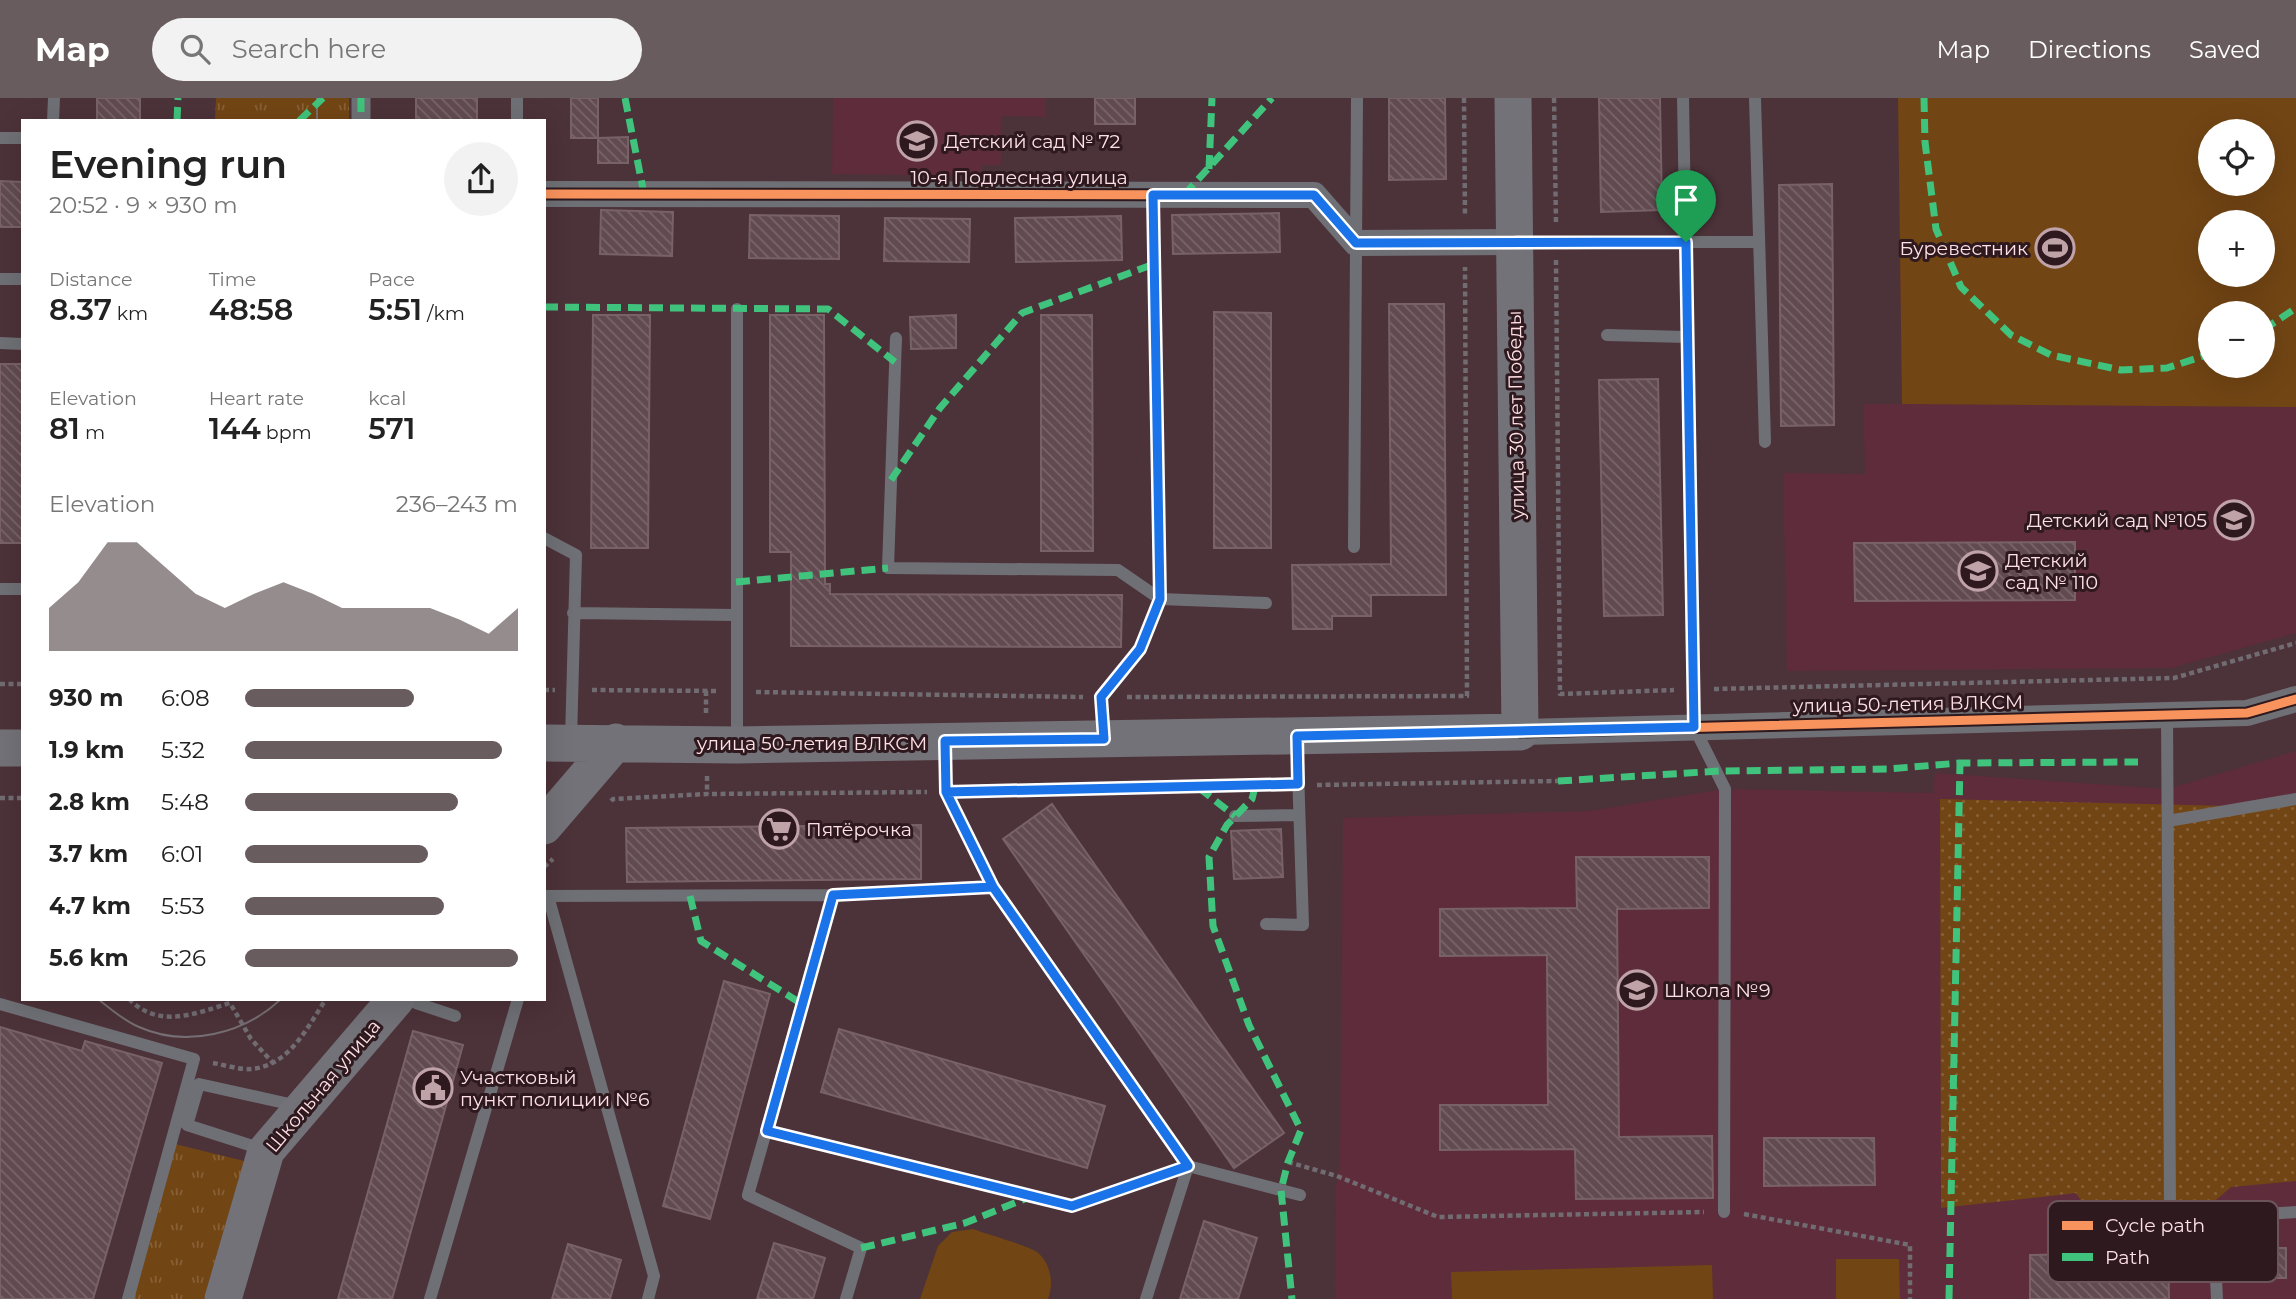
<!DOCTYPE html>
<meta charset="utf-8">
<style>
:root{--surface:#fff;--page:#f2f2f2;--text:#222;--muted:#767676;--accent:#695c5f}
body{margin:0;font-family:Montserrat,sans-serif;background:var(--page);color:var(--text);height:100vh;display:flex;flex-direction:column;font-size:26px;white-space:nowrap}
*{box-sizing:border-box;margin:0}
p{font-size:23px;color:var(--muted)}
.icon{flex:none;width:38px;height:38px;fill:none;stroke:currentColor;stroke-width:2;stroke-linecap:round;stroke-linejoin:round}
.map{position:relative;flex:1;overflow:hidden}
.details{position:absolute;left:21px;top:21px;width:525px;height:882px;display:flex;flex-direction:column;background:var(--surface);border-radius:0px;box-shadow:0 7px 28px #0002}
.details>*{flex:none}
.controls{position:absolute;left:2198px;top:21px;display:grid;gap:14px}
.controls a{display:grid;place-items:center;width:77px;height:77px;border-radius:50%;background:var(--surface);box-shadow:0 7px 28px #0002;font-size:35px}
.pin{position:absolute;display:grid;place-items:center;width:60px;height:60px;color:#fff;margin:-72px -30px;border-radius:50% 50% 50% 0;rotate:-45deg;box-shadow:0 0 7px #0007}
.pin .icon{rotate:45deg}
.round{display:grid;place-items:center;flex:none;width:74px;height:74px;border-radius:37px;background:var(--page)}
.overview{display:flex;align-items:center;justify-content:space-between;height:119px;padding:0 28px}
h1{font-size:38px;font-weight:600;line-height:52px}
.stats{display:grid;grid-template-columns:repeat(3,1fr);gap:10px;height:119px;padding:7px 28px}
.stats div{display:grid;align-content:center}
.stats b{font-size:30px;font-weight:600}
.stats small{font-size:19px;font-weight:400}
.stats p{font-size:19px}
.chart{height:196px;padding:14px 28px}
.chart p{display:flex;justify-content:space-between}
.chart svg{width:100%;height:126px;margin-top:7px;fill:var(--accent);opacity:.7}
ul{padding:0 28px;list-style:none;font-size:23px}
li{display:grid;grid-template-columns:112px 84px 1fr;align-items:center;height:52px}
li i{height:18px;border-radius:9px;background:var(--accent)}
header{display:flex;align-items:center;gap:42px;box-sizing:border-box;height:98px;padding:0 35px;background:var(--accent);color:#fff}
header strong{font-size:33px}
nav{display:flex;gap:38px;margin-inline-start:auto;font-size:24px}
.search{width:490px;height:63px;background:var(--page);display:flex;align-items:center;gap:18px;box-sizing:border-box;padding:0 24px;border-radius:38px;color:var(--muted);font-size:26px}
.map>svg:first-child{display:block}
</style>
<header>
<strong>Map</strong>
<div class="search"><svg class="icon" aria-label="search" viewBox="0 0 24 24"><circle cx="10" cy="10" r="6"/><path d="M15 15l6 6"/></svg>Search here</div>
<nav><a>Map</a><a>Directions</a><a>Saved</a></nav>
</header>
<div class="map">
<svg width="2296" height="1201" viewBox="0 0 2296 1201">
<defs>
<pattern id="grass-tufts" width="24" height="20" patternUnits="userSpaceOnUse" patternTransform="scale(1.75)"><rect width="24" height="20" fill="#724514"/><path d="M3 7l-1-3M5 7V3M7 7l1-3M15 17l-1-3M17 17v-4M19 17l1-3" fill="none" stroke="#876036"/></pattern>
<pattern id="park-dots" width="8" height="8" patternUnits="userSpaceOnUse" patternTransform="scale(1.75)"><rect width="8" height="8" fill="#724514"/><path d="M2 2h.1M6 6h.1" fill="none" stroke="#876036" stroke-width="1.8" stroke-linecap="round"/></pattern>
<pattern id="building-back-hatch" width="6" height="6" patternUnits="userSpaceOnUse" patternTransform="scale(1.75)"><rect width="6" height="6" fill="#614b51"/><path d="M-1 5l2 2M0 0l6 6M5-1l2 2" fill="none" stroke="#79656a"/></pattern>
</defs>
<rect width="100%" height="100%" fill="#4c3239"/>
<!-- built -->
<path fill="#5e2c3a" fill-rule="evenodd" d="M 833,0 L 1046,0 L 1046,19 L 1002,18 L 1001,67 L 982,67 L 982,78 L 832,76 Z
M 1898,0 L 2296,0 L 2296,535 L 2172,570 L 1787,573 L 1783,375 L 1865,376 L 1863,306 L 1902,306 ZM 2210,33 L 2263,33 L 2263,86 L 2210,86 ZM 2210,124 L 2263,124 L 2263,177 L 2210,177 ZM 2210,215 L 2263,215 L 2263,268 L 2210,268 Z
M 2296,653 L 2296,1201 L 1335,1201 L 1336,1088 L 1340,1065 L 1343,720 L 1589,713 L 1725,691 L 1933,695 L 1935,675 L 2168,691 Z"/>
<!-- grass -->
<path fill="url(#grass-tufts)" d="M 216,0 L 349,0 L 349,23 L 215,23 Z
M 171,1045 L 244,1063 L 204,1201 L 122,1201 Z"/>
<!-- park -->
<path fill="url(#park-dots)" d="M 2296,697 L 2296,1083 L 2231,1089 L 2201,1115 L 2187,1136 L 2141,1141 L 2097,1126 L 2076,1095 L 1941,1110 L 1940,701 L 2272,709 Z"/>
<!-- pitch -->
<path fill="#724514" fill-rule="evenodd" d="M 1898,0 L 2296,0 L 2296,309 L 1902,306 ZM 2210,33 L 2263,33 L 2263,86 L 2210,86 ZM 2263,124 L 2263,177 L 2210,177 L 2210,124 ZM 2210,215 L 2263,215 L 2263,268 L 2210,268 Z
M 973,1131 C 986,1136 1029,1148 1037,1154 C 1051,1165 1054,1186 1048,1201 L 920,1201 L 938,1148 L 952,1134 Z
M 1836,1161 L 1899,1161 L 1900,1201 L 1836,1201 Z
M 1712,1167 L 1713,1201 L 1452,1201 L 1451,1174 Z"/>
<!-- building -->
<path fill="url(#building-back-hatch)" stroke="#786268" stroke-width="2" d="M 97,0 L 140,0 L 140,23 L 97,23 Z
M 416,0 L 477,0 L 477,23 L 416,23 Z
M 571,0 L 598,0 L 598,40 L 571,40 Z
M 1095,0 L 1135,0 L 1135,26 L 1095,26 Z
M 1389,0 L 1445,0 L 1446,81 L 1389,82 Z
M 1599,0 L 1660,0 L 1662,112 L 1601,114 Z
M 628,39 L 628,65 L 598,65 L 598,40 Z
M 0,83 L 23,84 L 23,129 L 0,129 Z
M 1832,86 L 1834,327 L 1781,328 L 1779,87 Z
M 601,112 L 673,114 L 672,158 L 600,156 Z
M 1279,115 L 1280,154 L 1173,156 L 1172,117 Z
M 750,117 L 839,118 L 839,161 L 749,160 Z
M 1121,118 L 1122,162 L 1016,164 L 1015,120 Z
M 885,120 L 970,121 L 969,164 L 884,163 Z
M 1389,206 L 1444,206 L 1446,497 L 1371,497 L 1371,518 L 1332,518 L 1332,531 L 1293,531 L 1292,467 L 1391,466 Z
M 1214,214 L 1271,215 L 1271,450 L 1214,450 Z
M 593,217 L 650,217 L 648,450 L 591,450 Z
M 770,217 L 824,217 L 825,486 L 830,486 L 830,496 L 1122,497 L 1121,549 L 791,548 L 791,454 L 770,454 Z
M 956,217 L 956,250 L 911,251 L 910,219 Z
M 1041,217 L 1092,217 L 1093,453 L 1041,453 Z
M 0,266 L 23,266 L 23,445 L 0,445 Z
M 1658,281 L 1663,517 L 1604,518 L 1599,282 Z
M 2075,444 L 2075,502 L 1855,503 L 1854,445 Z
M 1052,706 L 1284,1035 L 1234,1070 L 1003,741 Z
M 921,727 L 921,781 L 627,784 L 626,730 Z
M 1281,731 L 1283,779 L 1234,781 L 1231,733 Z
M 1576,759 L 1709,759 L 1709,810 L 1617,811 L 1619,1039 L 1712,1038 L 1713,1100 L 1576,1101 L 1575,1051 L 1440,1052 L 1440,1007 L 1548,1007 L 1547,857 L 1440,858 L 1440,811 L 1577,810 Z
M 724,883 L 770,896 L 710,1121 L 663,1108 Z
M 0,929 L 82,953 L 85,943 L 162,965 L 93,1201 L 0,1201 Z
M 839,931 L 1105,1008 L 1087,1070 L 821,994 Z
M 413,933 L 463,947 L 392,1201 L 338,1201 Z
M 1764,1040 L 1874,1040 L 1875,1087 L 1764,1088 Z
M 1204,1123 L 1257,1140 L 1238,1201 L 1180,1201 Z
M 774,1145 L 825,1160 L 813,1201 L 757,1201 Z
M 568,1146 L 621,1162 L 610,1201 L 552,1201 Z
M 2254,1150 L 2286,1150 L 2286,1180 L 2254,1180 Z
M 2168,1154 L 2169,1201 L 2030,1201 L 2030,1157 Z"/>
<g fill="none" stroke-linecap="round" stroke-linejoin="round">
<!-- path -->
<path stroke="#716c71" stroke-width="4.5" stroke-dasharray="5 3.5" stroke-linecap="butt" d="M 1464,0 L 1465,118
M 1554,0 L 1556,125
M 1556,162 L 1560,596 L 1674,592
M 0,586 L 23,586
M 1714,591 L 2174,580 L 2296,545
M 544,592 L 555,592
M 592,592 L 719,593
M 706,593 L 706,617
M 756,594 L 1083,599
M 1127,599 L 1467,598 L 1465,169
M 707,678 L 707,696
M 1317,687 L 1558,683
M 967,694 L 1281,687
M 0,700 L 23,700
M 611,703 L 613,701 L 707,696 L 927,694
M 544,769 L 553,761
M 129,901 C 159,931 194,916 230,905 L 251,941 L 274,966
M 213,965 C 225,967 240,972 251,971 C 289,968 307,930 326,901
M 1288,1064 L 1337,1078 L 1438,1119 L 1704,1114
M 1744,1116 L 1910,1147 L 1910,1201"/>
<!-- service -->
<path stroke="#6f7075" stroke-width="12" d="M 517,0 L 517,23
M 1683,0 L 1694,629 L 1725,691 L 1724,1114
M 1755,0 L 1765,344
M 53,23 L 54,0
M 0,40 L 23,40
M 1518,144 L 1759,144
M 0,181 L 23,181
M 1607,237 L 1687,239
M 896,240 L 888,470 L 1118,472 L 1160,501 L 1266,505
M 0,245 L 23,246
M 544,440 L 576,457 L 571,641
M 1354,449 L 1357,0
M 0,491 L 23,491
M 573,515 L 736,517
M 2167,617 L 2170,1111 L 2213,1120
M 1104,637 L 1101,599 L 1140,551 L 1160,501 L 1153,97
M 737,643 L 737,211
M 945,648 L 946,694 L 993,788 L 1188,1068
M 1235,718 L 1299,717
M 2168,723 L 2296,701
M 833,797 L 748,1097 L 861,1150 L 846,1201
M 544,798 L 833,797 L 993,788
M 548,798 L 654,1178 L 648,1201
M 1266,826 L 1303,827 L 1297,642
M 413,901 L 416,905 L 455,918
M 0,906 L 194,961 L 128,1201
M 767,1033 L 1072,1108 L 1188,1068 L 1300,1097
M 262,1051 L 187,1027 L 199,986 L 298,1008
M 430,1201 L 518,901
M 1146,1201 L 1188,1068
M 2217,1201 L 2213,1120 L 2296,1114"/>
<!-- pedestrian -->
<path stroke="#6f7075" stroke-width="19" d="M 361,0 L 361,23"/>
<!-- minor -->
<path stroke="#6f7075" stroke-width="26" d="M 544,96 L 1314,97 L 1356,145 L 1514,144
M 1520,634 L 2247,615 L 2296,601"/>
<!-- secondary -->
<path stroke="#737278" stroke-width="37" d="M 544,645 L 737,647 L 1520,634 L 1513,0
M 0,650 L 23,650
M 544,728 L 616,644
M 223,1201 L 266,1053 L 396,901"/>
<!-- tram -->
<path stroke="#756e72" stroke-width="2" d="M 317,0 L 317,23
M 98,901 C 111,911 124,923 139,929 C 186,950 244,936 281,901"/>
<!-- quiet -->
<path stroke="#40c37c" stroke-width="7" stroke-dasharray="14 7" stroke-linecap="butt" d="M 361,0 L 361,23
M 625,0 L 644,96
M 1924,0 L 1925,44 L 1936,131 L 1961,189 L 2011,237 L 2051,257 L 2121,272 L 2167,270 L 2210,256
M 177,23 L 178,0
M 299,23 L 323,0
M 1209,71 L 1212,0
M 1184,97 L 1272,0
M 544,209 L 828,211 L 895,264
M 2263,232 L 2296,210
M 891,382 L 940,310 L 1022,215 L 1154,166
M 736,484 L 888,470
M 1558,683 L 1720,673 L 1888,671 L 1960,665 L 2138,664
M 1255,689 L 1252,701 L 1227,727 L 1209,759 L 1213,828 L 1249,927 L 1301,1032 L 1288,1064 L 1281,1092 L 1292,1201
M 1199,690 L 1235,718
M 690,798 L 701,843 L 802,906
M 861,1150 L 965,1125 L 1032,1098
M 1949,1201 L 1960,665"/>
<!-- cycleway casing -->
<g stroke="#2e191e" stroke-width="13">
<path id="cycleway" d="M 544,96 L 1314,97 L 1356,145 L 1514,144
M 1520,634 L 2247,615 L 2296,601"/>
</g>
<!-- cycleway -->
<use href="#cycleway" stroke="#f8935d" stroke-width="9"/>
</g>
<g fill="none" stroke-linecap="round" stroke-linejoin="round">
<!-- route casing -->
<g stroke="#fff" stroke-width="14">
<path id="route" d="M 1686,144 L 1356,145 L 1314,97 L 1153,97 L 1160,501 L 1140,551 L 1101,599 L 1104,641 L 945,643 L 946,694 L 993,789 L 833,797 L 767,1033 L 1072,1108 L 1188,1068 L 993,789 L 946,694 L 1298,686 L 1297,638 L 1694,629 L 1686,144"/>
</g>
<!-- route -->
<use href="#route" stroke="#1a73e8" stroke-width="9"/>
</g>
<!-- icons -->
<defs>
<g id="school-ring" transform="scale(2.0125)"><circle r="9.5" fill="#2e191e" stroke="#c0a3a9" stroke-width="1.5"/><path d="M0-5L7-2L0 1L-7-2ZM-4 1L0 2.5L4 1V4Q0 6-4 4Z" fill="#c0a3a9"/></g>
<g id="stadium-ring" transform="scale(2.0125)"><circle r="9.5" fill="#2e191e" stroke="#c0a3a9" stroke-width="1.5"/><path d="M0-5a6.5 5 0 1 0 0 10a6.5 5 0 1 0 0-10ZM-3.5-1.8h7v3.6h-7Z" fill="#c0a3a9"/></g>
<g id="supermarket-ring" transform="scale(2.0125)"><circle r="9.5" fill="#2e191e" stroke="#c0a3a9" stroke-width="1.5"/><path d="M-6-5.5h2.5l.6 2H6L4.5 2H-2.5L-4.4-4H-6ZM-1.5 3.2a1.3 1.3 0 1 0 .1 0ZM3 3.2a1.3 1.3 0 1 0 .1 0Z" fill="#c0a3a9"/></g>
<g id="civic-ring" transform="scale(2.0125)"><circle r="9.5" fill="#2e191e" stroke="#c0a3a9" stroke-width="1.5"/><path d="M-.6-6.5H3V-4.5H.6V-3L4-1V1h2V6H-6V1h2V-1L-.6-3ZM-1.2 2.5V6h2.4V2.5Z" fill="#c0a3a9"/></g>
</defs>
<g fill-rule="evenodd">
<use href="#school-ring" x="917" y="43"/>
<use href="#stadium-ring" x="2055" y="150"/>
<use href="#school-ring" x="2234" y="422"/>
<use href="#school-ring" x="1978" y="473"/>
<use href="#supermarket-ring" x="779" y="731"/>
<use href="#school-ring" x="1637" y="892"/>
<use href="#civic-ring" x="433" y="990"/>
</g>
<g text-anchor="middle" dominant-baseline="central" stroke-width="6" stroke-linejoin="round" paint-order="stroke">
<!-- poi labels -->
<g font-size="19" fill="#fee0e6" stroke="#2e191e" text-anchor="start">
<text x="944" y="43">Детский сад № 72</text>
<text x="2028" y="150" text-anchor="end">Буревестник</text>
<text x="2207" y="422" text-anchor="end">Детский сад №105</text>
<text x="2005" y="462">Детский<tspan x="2005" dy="22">сад № 110</tspan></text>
<text x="806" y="731">Пятёрочка</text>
<text x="1664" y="892">Школа №9</text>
<text x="460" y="979">Участковый<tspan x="460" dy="22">пункт полиции №6</tspan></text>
</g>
<!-- street labels -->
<g font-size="19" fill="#fee0e6" stroke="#2e191e">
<text x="1019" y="79">10-я Подлесная улица</text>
<text transform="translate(1516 317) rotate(-91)">улица 30 лет Победы</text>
<text transform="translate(1908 606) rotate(-1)">улица 50-летия ВЛКСМ</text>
<text x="812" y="645">улица 50-летия ВЛКСМ</text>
<text transform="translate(323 988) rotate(-50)">Школьная улица</text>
</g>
</g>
<!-- legend -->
<rect x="2048" y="1103" width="230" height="81" rx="10" fill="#2e191e" stroke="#6c555a" stroke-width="2"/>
<rect x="2062" y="1123" width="31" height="9" fill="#f8935d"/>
<rect x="2062" y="1155" width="31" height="8" fill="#40c37c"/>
<g font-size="19" fill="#fee0e6">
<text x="2105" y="1134">Cycle path</text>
<text x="2105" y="1166">Path</text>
</g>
</svg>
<div class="controls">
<a><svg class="icon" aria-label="locate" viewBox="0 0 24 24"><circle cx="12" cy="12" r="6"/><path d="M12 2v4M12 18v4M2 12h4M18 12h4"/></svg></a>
<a>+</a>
<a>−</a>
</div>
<div class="pin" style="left:1686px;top:144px;background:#1e9e55"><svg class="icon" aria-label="arrive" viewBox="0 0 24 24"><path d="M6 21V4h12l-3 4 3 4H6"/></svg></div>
<section class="details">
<div class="overview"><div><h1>Evening run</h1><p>20:52 · 9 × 930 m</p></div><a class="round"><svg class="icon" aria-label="share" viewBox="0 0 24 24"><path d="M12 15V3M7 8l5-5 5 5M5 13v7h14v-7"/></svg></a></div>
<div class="stats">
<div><p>Distance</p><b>8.37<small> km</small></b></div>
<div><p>Time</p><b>48:58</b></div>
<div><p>Pace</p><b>5:51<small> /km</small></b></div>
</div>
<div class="stats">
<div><p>Elevation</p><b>81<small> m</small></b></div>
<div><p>Heart rate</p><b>144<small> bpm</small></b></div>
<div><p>kcal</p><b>571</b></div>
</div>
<div class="chart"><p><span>Elevation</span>236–243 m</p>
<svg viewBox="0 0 160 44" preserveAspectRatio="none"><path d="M0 44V29L10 20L20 6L30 6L40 15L50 24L60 29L70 24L80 20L90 24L100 29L110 29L120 29L130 29L140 33L150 38L160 29V44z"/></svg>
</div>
<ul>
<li><b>930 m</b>6:08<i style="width:62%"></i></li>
<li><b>1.9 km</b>5:32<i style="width:94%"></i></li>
<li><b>2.8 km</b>5:48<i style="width:78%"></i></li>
<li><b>3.7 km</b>6:01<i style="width:67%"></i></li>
<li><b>4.7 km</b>5:53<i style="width:73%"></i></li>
<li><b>5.6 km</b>5:26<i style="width:100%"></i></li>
</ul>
</section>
</div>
